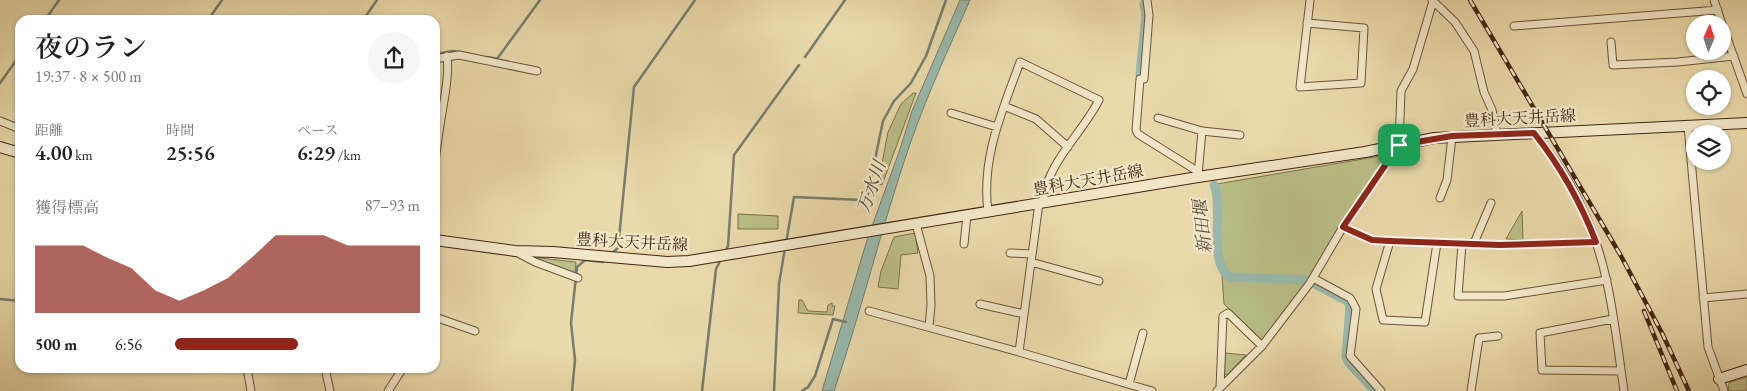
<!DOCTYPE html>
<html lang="ja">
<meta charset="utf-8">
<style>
:root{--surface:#fff;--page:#f6f6f6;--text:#222;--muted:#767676;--accent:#8f2418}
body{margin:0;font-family:"EB Garamond","Noto Serif JP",serif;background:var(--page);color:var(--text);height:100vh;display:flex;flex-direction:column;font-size:19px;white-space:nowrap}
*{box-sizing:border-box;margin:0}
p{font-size:16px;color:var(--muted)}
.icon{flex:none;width:28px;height:28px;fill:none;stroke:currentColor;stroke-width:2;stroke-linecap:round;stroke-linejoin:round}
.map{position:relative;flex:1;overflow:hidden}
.drawer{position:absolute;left:15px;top:15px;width:425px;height:358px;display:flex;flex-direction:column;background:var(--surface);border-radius:15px;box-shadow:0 1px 4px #0004}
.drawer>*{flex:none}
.needle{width:32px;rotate:3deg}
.buttons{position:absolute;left:1686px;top:15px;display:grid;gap:10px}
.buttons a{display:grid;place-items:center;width:45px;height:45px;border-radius:50%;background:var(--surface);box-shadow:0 1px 4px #0004;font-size:25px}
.pin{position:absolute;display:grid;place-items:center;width:42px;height:42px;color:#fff;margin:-21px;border-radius:10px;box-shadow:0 2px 8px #0006}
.round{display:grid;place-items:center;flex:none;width:52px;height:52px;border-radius:26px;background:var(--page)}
.overview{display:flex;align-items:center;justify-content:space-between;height:85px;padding:0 20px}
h1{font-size:28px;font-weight:600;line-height:38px}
.figures{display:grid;grid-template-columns:repeat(3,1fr);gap:8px;height:85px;padding:5px 20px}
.figures div{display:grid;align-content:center}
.figures b{font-size:21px;font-weight:600}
.figures small{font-size:14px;font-weight:400}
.figures p{font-size:14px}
.chart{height:140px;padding:10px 20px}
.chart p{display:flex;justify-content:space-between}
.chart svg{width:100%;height:90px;margin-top:5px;fill:var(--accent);opacity:.7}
ul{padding:0 20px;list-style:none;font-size:16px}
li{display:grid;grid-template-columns:80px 60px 1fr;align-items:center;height:38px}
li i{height:12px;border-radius:6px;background:var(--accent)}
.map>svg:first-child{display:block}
</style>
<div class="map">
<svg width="1747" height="391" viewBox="0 0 1747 391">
<rect width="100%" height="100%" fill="#eadaab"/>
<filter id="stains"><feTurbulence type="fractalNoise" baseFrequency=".004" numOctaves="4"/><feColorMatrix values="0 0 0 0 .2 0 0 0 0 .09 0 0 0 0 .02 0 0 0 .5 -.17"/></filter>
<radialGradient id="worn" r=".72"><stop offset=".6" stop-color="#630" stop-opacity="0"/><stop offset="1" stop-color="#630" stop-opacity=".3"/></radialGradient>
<!-- green -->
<path fill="#babe87" stroke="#7f714d" d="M 913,93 L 916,93 L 882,185 L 878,184 L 888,132 L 901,104 Z
M 1392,154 L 1341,227 L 1309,279 L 1263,341 L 1224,304 L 1219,232 L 1219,193 L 1217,184 Z
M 1522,211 L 1523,240 L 1506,239 Z
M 738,214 L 778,216 L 778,229 L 738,229 Z
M 915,233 L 918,253 L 901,255 L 898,289 L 878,287 L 881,271 L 894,237 Z
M 530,257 L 576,262 L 575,274 Z
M 799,300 L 802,300 L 808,311 L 827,312 L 828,305 L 832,303 L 832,306 L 835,306 L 833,315 L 798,313 Z
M 1225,353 L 1246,355 L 1227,375 L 1224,374 Z
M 1747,377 L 1747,391 L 1729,391 L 1728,385 L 1730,382 Z"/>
<!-- water -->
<path fill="#98baad" stroke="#767e6f" d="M 960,0 L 970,0 C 949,48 927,95 910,144 C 882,225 862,309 834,391 L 822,391 L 867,240 L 899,152 L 912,111 Z"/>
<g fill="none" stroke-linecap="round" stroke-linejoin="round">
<!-- stream -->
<path stroke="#767e6f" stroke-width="2.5" d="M 45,20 L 59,0
M 208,20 L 222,0
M 363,20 L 377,0
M 435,54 L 453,51 L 460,52
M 488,57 L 497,59 L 540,0
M 805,57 L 845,0
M 0,83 L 20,55
M 786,243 L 794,197 L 862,200 L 867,198 L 883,121 L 894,101 L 911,83 L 926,56 L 946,0
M 725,252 L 728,246 L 734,155 L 799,65
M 611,254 L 618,248 L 634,87 L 695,0
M 0,299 L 20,301
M 572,391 L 575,360 L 571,323 L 577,267 L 585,260 L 603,262 L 605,259
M 702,391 L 716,269 L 721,259
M 774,391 L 779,284 L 785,248
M 802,391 L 808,387 L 815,376 L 833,319 L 846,322"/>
<!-- canal -->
<path stroke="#98baad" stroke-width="9" d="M 1140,74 L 1146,14 L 1144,4
M 1214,185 C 1224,205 1207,264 1230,277 L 1306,280
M 1315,284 L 1347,301 L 1350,306 L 1346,357 L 1349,363 L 1375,391"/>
<!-- street casing -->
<g stroke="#6e5239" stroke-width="9">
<path id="street" d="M 1147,0 L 1149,15 L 1144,79 L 1140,79 L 1136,130 L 1138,134 L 1197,171
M 1432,0 L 1455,22 L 1474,51 L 1484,92 L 1492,110 L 1497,134
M 1714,0 L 1722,24
M 1307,23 L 1364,28 L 1361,83 L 1300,87 L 1310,0
M 1722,24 L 1747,94
M 1514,26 L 1718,10
M 1611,42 L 1613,65 L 1678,62 L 1734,56
M 435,57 L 440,58 L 459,55 L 537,71
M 1004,106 L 1036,119 L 1068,147
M 951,113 L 997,127
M 1158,118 L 1202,131 L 1240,135
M 0,121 L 20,129
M 1688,126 L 1708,347 L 1724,391
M 1534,133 C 1553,156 1571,182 1583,210 C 1610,266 1615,330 1624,391
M 435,164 C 437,141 441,118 445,95 C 447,82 449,69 447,56
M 1198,175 L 1202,131
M 1440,198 L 1447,180 L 1452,137
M 988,212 C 981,158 1002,112 1020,62 L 1099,100 C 1082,134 1046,163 1043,203
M 916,224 L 930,276 L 931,305 L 929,327
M 1343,227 L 1372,240 L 1390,241 L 1500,245 L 1596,242
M 1390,241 L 1376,289 L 1383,320 L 1425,322 L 1437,243
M 1474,243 L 1491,203
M 964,244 L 967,215
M 1462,244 L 1458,296 L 1504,296 L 1607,280
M 516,252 L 535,262 L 578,278
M 1010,253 L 1032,254
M 1031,262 L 1099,281
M 1313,278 L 1350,298 L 1353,303 L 1356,309 L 1350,356 L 1381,391
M 1703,298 L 1747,294
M 980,304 L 1024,314
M 869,311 L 1019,352 L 1152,391
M 435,317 L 475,331
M 1613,319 L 1540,333 L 1542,370 L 1621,371
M 1019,352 L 1039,203
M 247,368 L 251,391
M 325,368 L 330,391
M 1129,384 L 1143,333
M 1220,388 L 1223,316 L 1228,313 L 1262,346
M 388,391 L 403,368
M 1217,391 L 1262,346 L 1310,283 L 1343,227 L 1399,145 L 1401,91 L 1413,69 L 1433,1
M 1471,391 L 1479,338 L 1498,336"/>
</g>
<!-- secondary casing -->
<g stroke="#442413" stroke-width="12">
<path id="secondary" d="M 0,147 L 20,153
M 435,240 L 515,251 L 553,252 L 667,262 L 689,261 L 1198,177 L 1365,152 L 1434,138 L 1747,123
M 1719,379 L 1747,370"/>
</g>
<!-- street -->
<use href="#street" stroke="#f1e7c8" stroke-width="7"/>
<!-- secondary -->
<use href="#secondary" stroke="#f1e7c8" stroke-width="10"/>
<!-- rail casing -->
<g stroke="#442413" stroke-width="4.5">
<path id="rail" d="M 1470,0 L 1621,256 L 1662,333 L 1689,391
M 1644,311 L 1677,391"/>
</g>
<!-- rail -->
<use href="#rail" stroke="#f1e7c8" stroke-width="2.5" stroke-dasharray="8" stroke-linecap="butt"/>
</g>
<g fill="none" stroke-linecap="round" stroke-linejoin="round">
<!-- route casing -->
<g stroke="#fff" stroke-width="10">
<path id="route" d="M 1534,133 C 1561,167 1580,201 1596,242 L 1500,245 L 1390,241 L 1372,240 L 1343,227 L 1399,145 L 1452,136 Z"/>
</g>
<!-- route -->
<use href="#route" stroke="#8f2418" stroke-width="6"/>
</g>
<g text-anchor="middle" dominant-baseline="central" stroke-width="4.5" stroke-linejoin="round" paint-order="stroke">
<!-- street labels -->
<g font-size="16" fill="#442413" stroke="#f1e7c8">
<text transform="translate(1520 118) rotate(-3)">豊科大天井岳線</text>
<text transform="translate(1088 180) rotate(-10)">豊科大天井岳線</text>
<text transform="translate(632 242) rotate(3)">豊科大天井岳線</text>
</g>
<!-- water labels -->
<g font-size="18" font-style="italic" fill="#594a3a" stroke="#f1e7c8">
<text transform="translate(871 187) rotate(-71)">万水川</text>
<text transform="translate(1202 227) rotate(-96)">新田堰</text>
</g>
</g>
<rect width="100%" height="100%" filter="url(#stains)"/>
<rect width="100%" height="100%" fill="url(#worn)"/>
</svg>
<div class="buttons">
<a><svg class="needle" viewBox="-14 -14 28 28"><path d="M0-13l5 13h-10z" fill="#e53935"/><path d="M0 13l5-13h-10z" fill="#767676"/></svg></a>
<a><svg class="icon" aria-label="locate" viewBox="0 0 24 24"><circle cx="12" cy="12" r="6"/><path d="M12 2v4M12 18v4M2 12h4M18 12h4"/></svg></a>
<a><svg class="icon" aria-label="layers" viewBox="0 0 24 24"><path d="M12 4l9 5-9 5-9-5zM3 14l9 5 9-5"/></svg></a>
</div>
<div class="pin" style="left:1399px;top:145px;background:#1e9e55"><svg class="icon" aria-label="arrive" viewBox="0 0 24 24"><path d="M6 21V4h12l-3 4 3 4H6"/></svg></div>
<section class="drawer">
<div class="overview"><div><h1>夜のラン</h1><p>19:37 · 8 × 500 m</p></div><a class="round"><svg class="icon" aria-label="share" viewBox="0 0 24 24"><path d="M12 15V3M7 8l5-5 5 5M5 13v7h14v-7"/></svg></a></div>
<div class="figures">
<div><p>距離</p><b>4.00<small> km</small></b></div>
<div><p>時間</p><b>25:56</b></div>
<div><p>ペース</p><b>6:29<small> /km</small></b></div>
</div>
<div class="chart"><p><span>獲得標高</span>87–93 m</p>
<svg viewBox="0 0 160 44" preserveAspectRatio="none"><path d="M0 44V11L10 11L20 11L30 17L40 22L50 33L60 38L70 33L80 27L90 17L100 6L110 6L120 6L130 11L140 11L150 11L160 11V44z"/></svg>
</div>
<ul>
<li><b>500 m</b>6:56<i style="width:50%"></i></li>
</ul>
</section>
</div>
